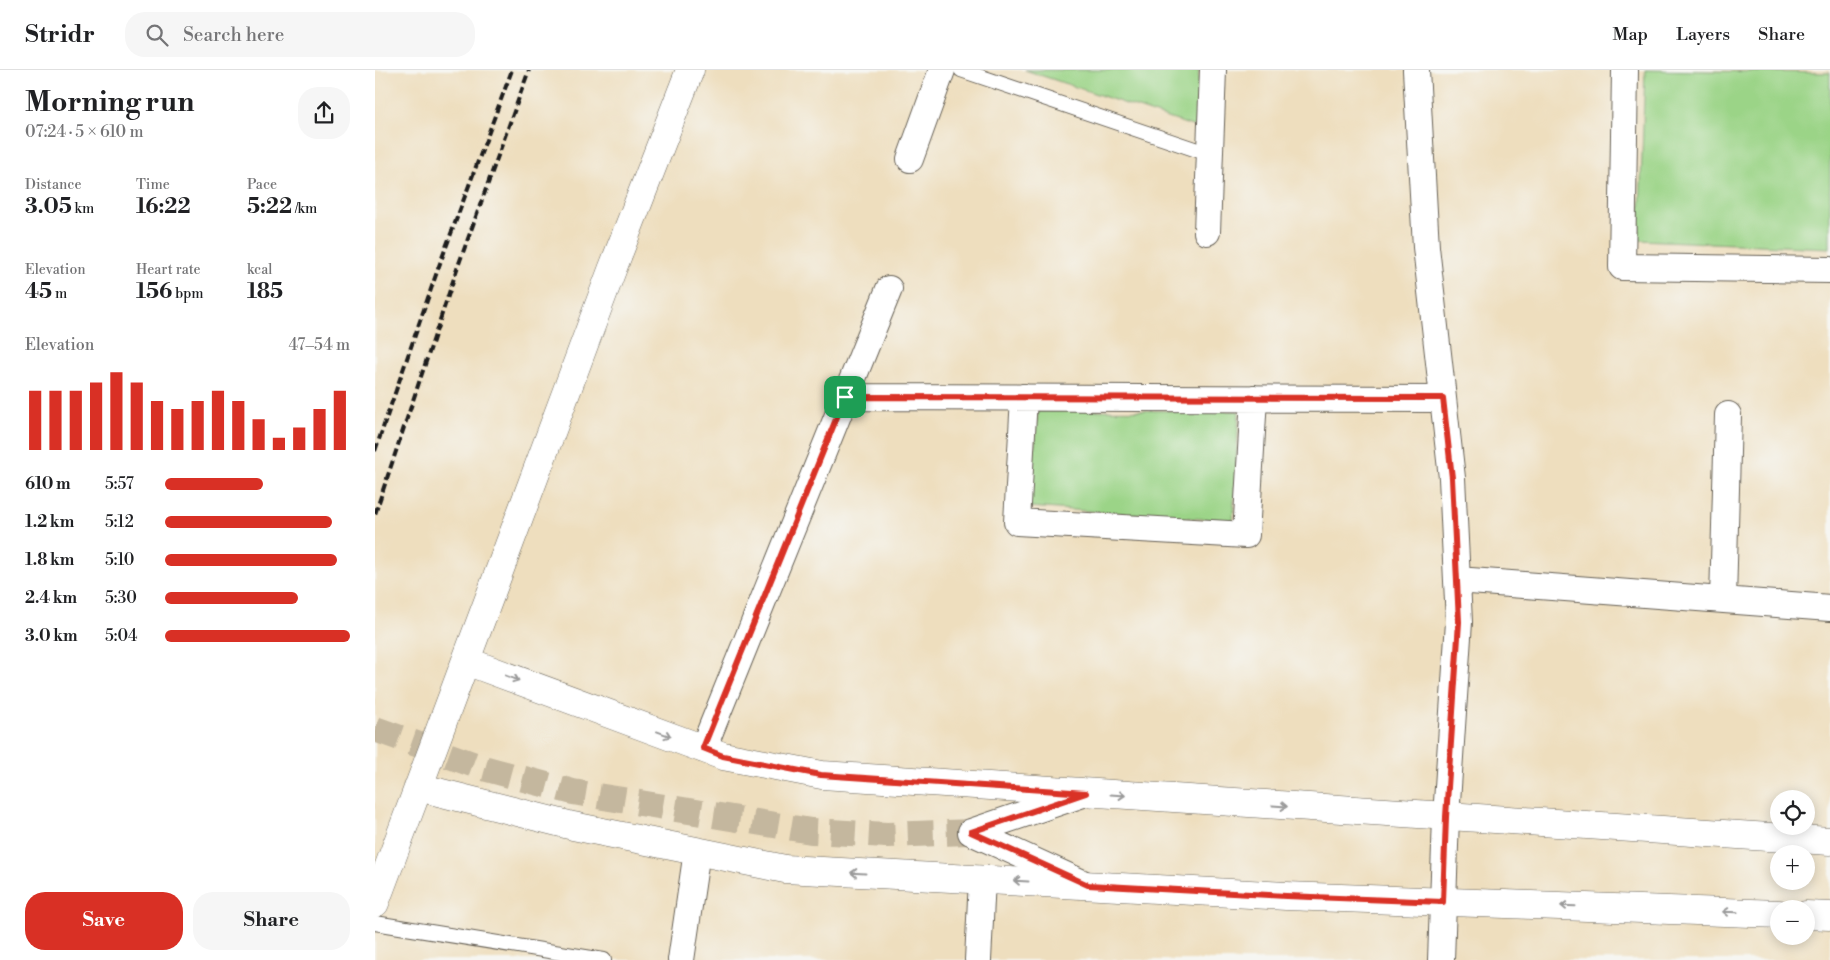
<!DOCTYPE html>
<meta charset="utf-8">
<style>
:root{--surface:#fff;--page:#f6f6f6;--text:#202124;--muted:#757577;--line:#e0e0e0;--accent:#d93025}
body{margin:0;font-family:"Libre Bodoni",serif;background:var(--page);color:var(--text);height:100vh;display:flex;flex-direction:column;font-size:19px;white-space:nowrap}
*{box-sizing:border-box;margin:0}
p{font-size:16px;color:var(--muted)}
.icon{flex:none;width:28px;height:28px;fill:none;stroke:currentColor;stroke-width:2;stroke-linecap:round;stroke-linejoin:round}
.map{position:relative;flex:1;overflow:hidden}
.drawer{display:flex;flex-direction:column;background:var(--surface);width:375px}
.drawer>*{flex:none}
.buttons{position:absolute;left:1395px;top:720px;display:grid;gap:10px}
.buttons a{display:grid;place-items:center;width:45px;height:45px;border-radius:50%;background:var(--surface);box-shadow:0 2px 12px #0003;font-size:25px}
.pin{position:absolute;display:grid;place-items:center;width:42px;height:42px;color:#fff;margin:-21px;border-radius:10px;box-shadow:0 2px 8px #0006}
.round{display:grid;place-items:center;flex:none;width:52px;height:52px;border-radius:20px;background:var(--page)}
.summary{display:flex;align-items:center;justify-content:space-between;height:85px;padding:0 25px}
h1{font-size:28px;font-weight:700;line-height:38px}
.metrics{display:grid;grid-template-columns:repeat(3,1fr);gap:8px;height:85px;padding:5px 25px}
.metrics div{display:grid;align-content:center}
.metrics b{font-size:21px;font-weight:700}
.metrics small{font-size:14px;font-weight:400}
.metrics p{font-size:14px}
.chart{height:140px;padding:10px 25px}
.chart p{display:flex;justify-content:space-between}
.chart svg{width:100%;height:90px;margin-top:5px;stroke:var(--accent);stroke-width:6}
.button{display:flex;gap:10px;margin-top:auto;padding:10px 25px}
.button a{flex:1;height:58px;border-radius:20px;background:var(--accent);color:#fff;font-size:20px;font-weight:700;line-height:58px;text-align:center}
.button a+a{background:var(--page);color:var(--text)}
ul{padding:0 25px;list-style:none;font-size:16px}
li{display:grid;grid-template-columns:80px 60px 1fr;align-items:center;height:38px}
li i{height:12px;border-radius:6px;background:var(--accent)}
header{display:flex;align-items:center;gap:30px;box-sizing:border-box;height:70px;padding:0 25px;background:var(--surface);border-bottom:1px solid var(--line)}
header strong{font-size:24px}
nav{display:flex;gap:28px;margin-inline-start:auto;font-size:18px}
.search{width:350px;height:45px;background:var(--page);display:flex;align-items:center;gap:12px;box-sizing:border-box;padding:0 18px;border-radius:20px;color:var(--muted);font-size:19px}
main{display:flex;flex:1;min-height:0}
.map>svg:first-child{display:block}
</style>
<header>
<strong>Stridr</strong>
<div class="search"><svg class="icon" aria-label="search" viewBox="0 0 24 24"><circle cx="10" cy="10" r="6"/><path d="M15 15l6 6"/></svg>Search here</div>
<nav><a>Map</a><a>Layers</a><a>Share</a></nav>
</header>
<main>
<section class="drawer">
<div class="summary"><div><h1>Morning run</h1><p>07:24 · 5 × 610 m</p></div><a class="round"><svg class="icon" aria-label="share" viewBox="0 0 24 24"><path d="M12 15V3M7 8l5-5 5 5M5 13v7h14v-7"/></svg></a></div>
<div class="metrics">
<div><p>Distance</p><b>3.05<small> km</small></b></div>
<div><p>Time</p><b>16:22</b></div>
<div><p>Pace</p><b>5:22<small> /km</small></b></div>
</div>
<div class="metrics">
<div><p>Elevation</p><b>45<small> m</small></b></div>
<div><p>Heart rate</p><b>156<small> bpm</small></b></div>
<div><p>kcal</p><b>185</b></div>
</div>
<div class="chart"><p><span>Elevation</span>47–54 m</p>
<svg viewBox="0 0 160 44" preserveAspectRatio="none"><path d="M5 44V15M15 44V15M25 44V15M35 44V11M45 44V6M55 44V11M65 44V20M75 44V24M85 44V20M95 44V15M105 44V20M115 44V29M125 44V38M135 44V33M145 44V24M155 44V15"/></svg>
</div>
<ul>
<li><b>610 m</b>5:57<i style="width:53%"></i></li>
<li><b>1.2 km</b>5:12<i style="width:90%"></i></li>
<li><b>1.8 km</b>5:10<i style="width:93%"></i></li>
<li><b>2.4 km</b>5:30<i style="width:72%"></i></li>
<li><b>3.0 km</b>5:04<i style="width:100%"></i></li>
</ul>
<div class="button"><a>Save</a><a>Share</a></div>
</section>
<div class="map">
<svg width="1455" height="890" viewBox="0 0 1455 890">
<rect width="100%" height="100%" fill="#f6f6f2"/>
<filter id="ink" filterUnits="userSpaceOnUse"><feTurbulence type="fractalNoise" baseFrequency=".02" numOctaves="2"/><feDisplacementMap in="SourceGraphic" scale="10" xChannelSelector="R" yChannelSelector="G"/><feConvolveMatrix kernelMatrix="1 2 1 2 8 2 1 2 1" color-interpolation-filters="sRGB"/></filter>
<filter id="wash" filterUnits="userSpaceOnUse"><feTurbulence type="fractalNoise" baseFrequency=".0096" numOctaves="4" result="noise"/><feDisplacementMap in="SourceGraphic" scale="20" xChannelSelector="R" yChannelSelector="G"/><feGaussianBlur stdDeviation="1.12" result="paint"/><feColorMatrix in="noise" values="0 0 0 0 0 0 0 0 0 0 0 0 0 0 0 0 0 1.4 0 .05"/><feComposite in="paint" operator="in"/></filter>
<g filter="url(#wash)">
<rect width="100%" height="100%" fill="#eedebe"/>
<!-- green -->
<path fill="#9bd487" stroke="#5c7852" d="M 650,0 L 824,0 L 820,57 Z
M 1270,0 L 1455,3 L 1455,178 L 1264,170 Z
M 663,340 L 864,341 L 858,451 L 654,437 Z"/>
</g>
<g filter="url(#ink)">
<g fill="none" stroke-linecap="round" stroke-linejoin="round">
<!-- street-tunnel -->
<path stroke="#c4b79e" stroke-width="26" stroke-dasharray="26 13" stroke-linecap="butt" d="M 0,659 L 108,698 L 198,722 L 436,761 L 512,765 L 596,762"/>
<!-- lane casing -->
<g stroke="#666055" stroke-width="16">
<path id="lane" d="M 586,0 L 834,84
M 0,853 L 229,890"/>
</g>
<!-- street casing -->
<g stroke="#666055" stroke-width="28">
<path id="street" d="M 1041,0 L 1051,177 L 1077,408 L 1084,552 L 1071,747 L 1066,890
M 1250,0 L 1247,197 L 1455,200
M 535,89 L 567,0
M 832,162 L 838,0
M 470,327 L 1068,329
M 649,327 L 642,452 L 871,465 L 879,328
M 1082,510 L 1455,538
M 1348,530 L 1353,345
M 328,679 L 514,219
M 596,762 L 712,815
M 596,762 L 711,723
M 306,890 L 322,781
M 603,890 L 607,809"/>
</g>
<!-- secondary casing -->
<g stroke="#666055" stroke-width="29">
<path id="secondary" d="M 91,591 L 348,686 L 447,705 L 1455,771
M 43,717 L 198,756 L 410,799 L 911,826 L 1404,844
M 0,833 L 237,200 L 315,0
M 1431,845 L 1455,846"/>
</g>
<!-- lane -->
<use href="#lane" stroke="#fff" stroke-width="14"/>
<!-- street -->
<use href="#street" stroke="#fff" stroke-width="26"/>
<!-- secondary -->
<use href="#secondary" stroke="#fff" stroke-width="28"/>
<!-- rail -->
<path stroke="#1c1c1c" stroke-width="4" stroke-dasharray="8 4" stroke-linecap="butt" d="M 0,381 L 64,196 L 137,0
M 0,444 L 82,199 L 154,0"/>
</g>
<!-- one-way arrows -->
<defs><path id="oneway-shaft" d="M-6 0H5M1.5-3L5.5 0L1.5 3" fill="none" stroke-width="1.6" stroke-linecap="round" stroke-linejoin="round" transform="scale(1.25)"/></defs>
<g stroke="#999">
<use href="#oneway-shaft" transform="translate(137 608) rotate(20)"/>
<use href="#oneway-shaft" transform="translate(289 664) rotate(20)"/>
<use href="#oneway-shaft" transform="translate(743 725) rotate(4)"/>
<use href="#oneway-shaft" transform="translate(905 736) rotate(4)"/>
<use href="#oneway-shaft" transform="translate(483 803) rotate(-177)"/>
<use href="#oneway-shaft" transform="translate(646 811) rotate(-177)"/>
<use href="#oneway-shaft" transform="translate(1193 836) rotate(-178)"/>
<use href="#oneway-shaft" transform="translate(1355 842) rotate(-178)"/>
</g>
</g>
<g fill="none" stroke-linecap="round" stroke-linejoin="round" filter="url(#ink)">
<!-- route casing -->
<g stroke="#fff" stroke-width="10">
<path id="route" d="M 470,327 L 1068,328 L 1077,408 L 1084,552 L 1071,747 L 1068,832 L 911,826 L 713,815 L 596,762 L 711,723 L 446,705 L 348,686 L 328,678 Z"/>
</g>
<!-- route -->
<use href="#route" stroke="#d93025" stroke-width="6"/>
</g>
</svg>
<div class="buttons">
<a><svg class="icon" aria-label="locate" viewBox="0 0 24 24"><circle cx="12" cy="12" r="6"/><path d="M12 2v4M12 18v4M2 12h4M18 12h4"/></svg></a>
<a>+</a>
<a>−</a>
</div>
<div class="pin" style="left:470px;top:327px;background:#1e9e55"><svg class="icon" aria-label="arrive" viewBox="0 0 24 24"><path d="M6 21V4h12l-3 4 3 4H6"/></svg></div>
</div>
</main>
